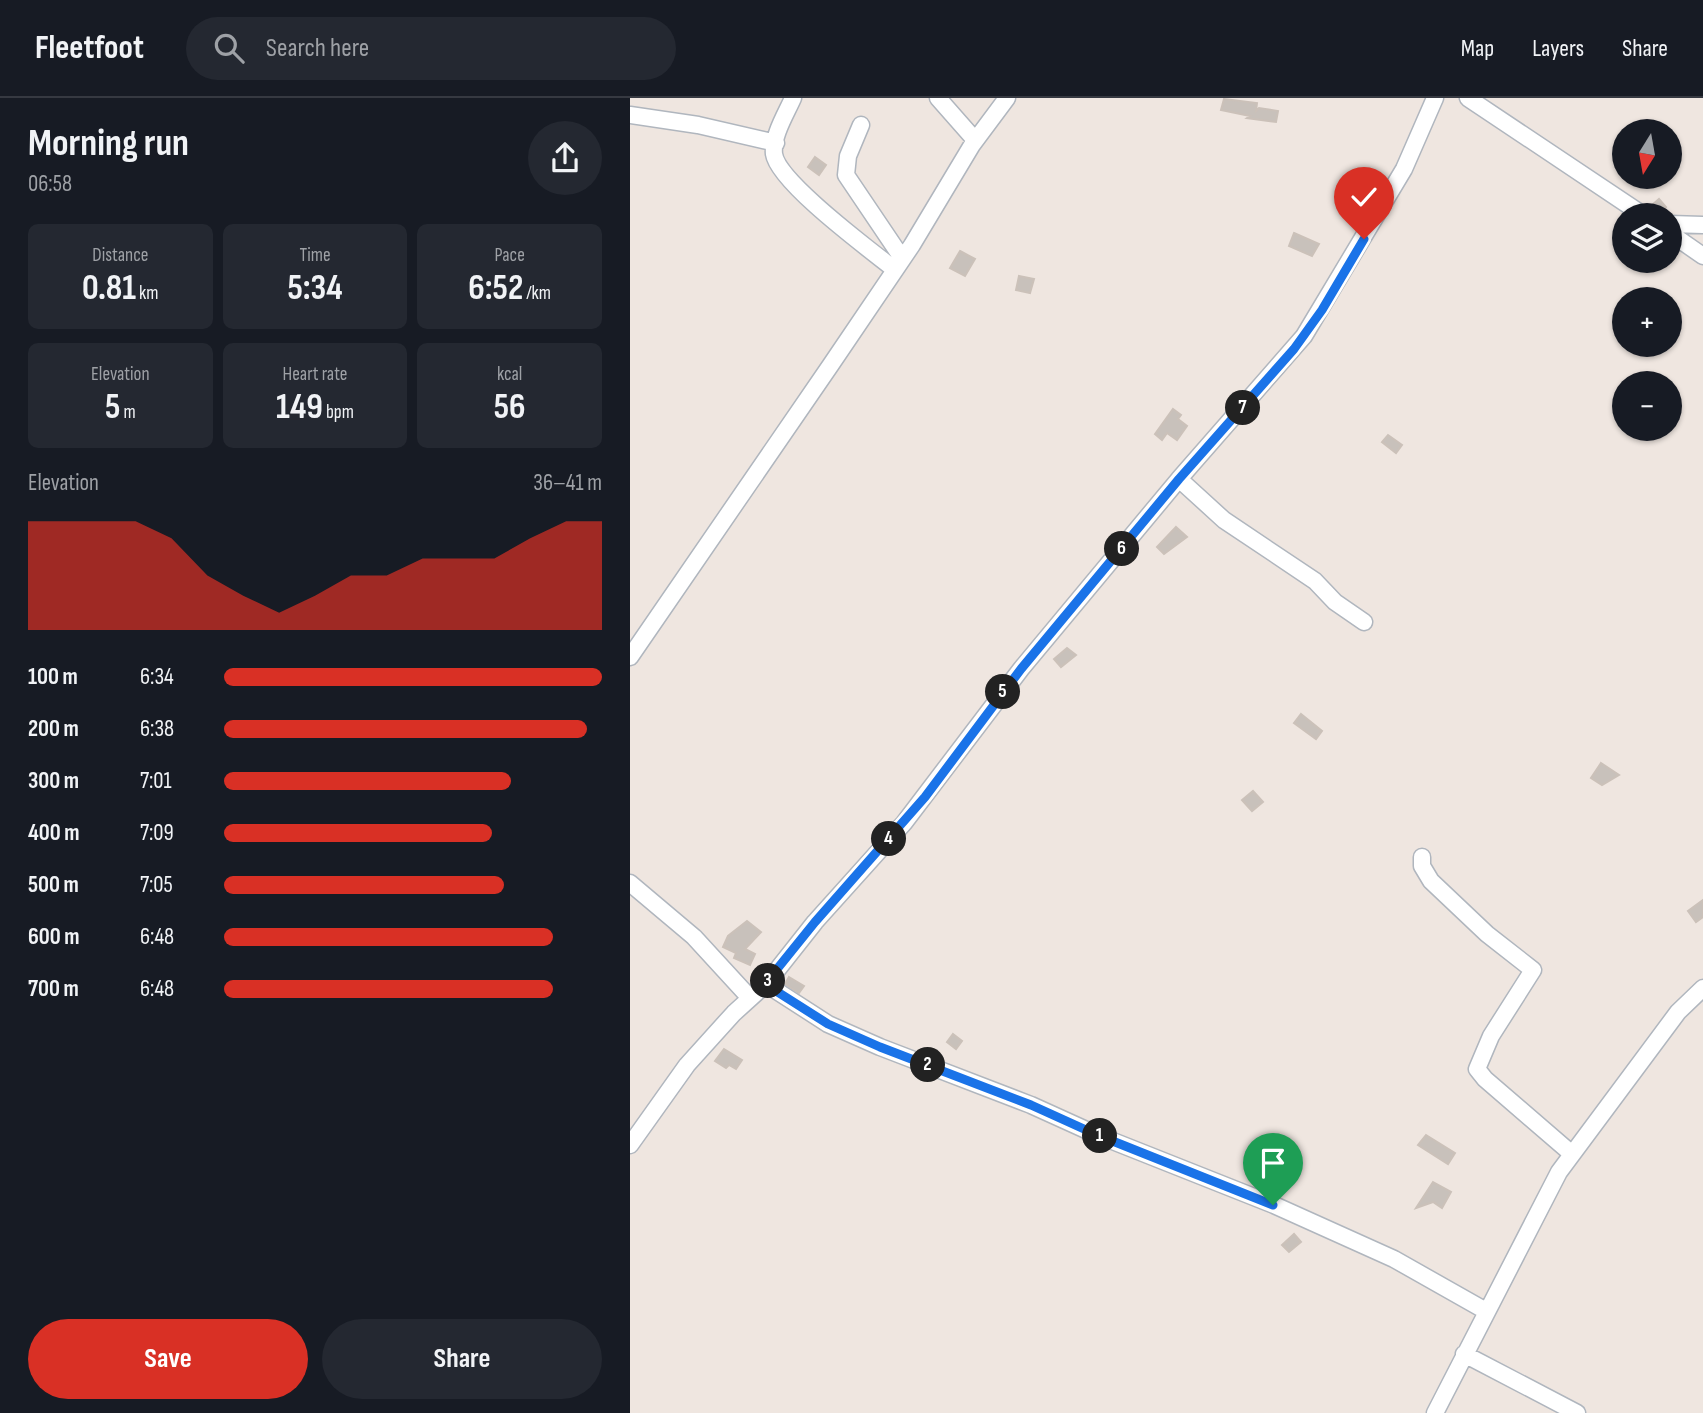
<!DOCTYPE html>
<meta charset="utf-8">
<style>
:root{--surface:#171b24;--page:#242831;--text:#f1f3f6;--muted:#9ea1a6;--line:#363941;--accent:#d93025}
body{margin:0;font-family:"Sofia Sans Condensed",sans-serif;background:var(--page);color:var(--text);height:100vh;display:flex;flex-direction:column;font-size:26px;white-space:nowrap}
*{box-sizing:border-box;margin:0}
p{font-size:23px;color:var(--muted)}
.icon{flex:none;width:38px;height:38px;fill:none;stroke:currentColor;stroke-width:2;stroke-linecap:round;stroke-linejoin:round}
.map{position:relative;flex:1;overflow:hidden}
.drawer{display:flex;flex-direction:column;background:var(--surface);width:630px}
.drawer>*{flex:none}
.needle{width:46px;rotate:191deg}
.controls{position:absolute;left:982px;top:21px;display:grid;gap:14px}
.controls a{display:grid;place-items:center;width:70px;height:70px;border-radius:50%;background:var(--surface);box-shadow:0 2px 5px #0004;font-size:35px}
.pin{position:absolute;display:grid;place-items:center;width:60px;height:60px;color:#fff;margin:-72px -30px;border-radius:50% 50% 50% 0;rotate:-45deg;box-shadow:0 0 7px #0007}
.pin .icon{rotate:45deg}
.km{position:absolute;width:35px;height:35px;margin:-18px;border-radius:50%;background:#222;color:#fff;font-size:19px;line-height:35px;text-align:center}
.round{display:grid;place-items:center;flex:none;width:74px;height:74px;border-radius:37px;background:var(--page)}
.head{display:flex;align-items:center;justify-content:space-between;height:119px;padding:0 28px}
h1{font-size:38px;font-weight:700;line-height:52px}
.stats{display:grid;grid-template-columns:repeat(3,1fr);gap:10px;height:119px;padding:7px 28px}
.stats div{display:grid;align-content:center;border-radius:10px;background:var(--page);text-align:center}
.stats b{font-size:35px;font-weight:700}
.stats small{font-size:19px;font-weight:400}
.stats p{font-size:19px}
.chart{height:196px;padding:14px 28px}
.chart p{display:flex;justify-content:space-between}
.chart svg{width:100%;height:126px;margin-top:7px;fill:var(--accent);opacity:.7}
.cta{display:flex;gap:14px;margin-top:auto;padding:14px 28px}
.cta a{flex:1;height:80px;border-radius:42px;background:var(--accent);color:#fff;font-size:28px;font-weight:700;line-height:80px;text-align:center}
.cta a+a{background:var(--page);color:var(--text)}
ul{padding:0 28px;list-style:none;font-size:23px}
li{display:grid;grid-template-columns:112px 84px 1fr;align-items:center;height:52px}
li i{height:18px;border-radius:9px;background:var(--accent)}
header{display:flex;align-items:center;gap:42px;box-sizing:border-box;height:98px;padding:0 35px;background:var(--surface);border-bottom:2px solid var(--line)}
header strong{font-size:33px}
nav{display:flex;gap:38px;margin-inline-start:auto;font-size:24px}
.search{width:490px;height:63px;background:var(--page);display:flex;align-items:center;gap:18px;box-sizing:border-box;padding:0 24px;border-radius:38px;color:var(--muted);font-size:26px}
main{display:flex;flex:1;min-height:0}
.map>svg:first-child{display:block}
</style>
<header>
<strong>Fleetfoot</strong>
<div class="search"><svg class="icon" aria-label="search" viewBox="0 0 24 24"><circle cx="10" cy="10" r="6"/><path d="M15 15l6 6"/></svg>Search here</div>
<nav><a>Map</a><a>Layers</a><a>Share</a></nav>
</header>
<main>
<section class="drawer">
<div class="head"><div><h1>Morning run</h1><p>06:58</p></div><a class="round"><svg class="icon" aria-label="share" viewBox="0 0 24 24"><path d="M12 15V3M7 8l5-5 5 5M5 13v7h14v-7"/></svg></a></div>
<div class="stats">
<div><p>Distance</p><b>0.81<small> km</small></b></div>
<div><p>Time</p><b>5:34</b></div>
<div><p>Pace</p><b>6:52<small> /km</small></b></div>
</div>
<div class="stats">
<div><p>Elevation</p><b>5<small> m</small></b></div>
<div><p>Heart rate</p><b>149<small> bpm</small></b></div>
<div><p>kcal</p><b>56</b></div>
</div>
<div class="chart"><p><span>Elevation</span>36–41 m</p>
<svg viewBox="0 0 160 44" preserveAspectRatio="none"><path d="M0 44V6L10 6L20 6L30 6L40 12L50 25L60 32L70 38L80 32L90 25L100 25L110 19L120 19L130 19L140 12L150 6L160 6V44z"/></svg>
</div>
<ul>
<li><b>100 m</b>6:34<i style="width:100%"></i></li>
<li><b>200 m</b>6:38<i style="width:96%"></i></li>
<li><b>300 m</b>7:01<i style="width:76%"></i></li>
<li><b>400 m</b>7:09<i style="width:71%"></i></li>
<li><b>500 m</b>7:05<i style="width:74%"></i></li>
<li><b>600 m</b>6:48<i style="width:87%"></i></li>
<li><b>700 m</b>6:48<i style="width:87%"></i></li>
</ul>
<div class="cta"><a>Save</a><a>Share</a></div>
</section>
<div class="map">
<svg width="1073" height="1315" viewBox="0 0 1073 1315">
<rect width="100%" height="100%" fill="#efe6e0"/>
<!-- building -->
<path fill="#c8c1bb" stroke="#cbc1b9" stroke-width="2" d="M 594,1 L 627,5 L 626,13 L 629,10 L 648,13 L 646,24 L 617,20 L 620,18 L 591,12 Z
M 185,59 L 196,67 L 189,77 L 178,69 Z
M 1029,101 L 1036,109 L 1031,116 L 1021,108 Z
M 664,135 L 689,146 L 682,158 L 659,148 Z
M 330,153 L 345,161 L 335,178 L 320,170 Z
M 389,178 L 404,181 L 400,195 L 386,192 Z
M 543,311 L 551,317 L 548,321 L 557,328 L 547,342 L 537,335 L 532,342 L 525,336 Z
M 758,337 L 772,347 L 766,355 L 752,344 Z
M 546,429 L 557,439 L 534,456 L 527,449 Z
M 437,550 L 446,557 L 431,569 L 424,561 Z
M 671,616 L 692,633 L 686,641 L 664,625 Z
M 971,665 L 989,677 L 972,687 L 961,680 Z
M 623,693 L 633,704 L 622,713 L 612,702 Z
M 1073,802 L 1073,819 L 1066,824 L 1058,813 Z
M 117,823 L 131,834 L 115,851 L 125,856 L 120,867 L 104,860 L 106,855 L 93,849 L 98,838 Z
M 159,879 L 174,888 L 169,895 L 155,886 Z
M 323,936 L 332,943 L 326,951 L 317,944 Z
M 94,951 L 112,962 L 106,971 L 99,967 L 96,970 L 85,963 Z
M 796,1037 L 825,1055 L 818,1066 L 788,1047 Z
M 803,1084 L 821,1094 L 812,1110 L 803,1104 L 786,1110 Z
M 664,1136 L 671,1144 L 659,1154 L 652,1147 Z"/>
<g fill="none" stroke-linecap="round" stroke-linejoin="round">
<!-- minor casing -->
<g stroke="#b0b6be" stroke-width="19">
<path id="minor" d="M 163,0 C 156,16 142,38 144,56 C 148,84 239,151 264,171
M 308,0 L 345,42
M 838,0 L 1013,117
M 0,17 L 68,27 L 146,45
M 231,27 L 218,58 L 216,77 L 272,160
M 1040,126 L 1073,127
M 1040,135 L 1073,158
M 549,381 L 594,422 L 685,483 L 705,504 L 734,524
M 0,559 L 200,268 L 282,147 L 342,47 L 377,0
M 792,759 L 792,768 L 801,783 L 857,836 L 903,872 L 861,938 L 847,971 L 855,981 L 942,1056
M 0,785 L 64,839 L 120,900
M 136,886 L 198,926 L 250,949 L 401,1007 L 465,1036 L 644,1107 L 764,1161 L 856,1213
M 0,1047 L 57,967 L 104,915 L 136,886 L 185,824 L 274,725 L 391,571 L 549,381 L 674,238 L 774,71 L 805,0
M 834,1256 L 947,1315
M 805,1315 L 929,1074 L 1048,914 L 1073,890"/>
</g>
<!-- minor -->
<use href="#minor" stroke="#fff" stroke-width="16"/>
</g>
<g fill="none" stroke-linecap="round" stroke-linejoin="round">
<!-- route casing -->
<g stroke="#fff" stroke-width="14">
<path id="route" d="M 643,1107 L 465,1036 L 401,1007 L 250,949 L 198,926 L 135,886 L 185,824 L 295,699 L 391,571 L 549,381 L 664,251 L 692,212 L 734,141"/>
</g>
<!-- route -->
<use href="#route" stroke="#1a73e8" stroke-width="9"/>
</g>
</svg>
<div class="controls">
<a><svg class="needle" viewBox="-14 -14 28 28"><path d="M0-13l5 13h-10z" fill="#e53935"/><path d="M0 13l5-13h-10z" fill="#9ea1a6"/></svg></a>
<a><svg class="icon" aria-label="layers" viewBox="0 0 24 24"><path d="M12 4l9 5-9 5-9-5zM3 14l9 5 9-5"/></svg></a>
<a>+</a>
<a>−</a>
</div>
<div class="pin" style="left:643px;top:1107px;background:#1e9e55"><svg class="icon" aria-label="arrive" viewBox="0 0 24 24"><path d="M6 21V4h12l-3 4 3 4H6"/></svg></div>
<div class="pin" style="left:734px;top:141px;background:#d93025"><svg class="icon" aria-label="check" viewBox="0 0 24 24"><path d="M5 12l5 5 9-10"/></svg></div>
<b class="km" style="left:470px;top:1038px">1</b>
<b class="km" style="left:298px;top:967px">2</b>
<b class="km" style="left:138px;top:883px">3</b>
<b class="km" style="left:259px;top:741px">4</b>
<b class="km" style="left:373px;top:594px">5</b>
<b class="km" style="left:492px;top:451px">6</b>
<b class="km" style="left:613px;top:310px">7</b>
</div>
</main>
